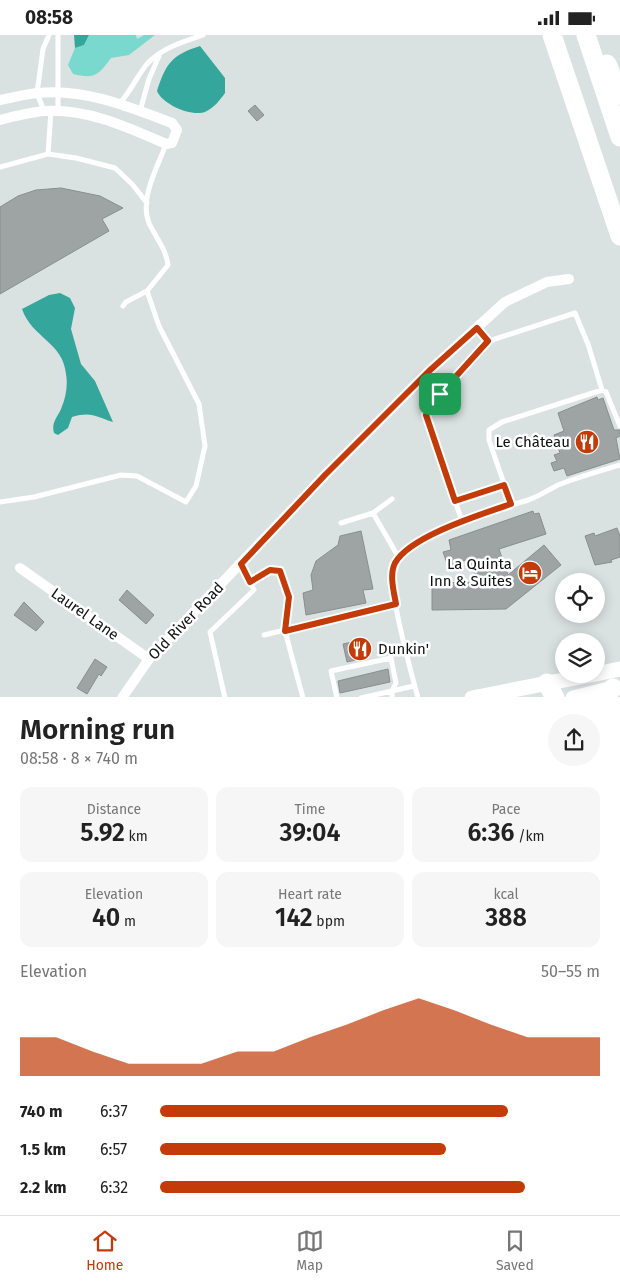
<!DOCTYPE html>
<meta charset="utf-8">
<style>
:root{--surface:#fff;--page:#f6f6f6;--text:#222;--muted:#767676;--line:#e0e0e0;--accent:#c33b08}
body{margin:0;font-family:"Fira Sans",sans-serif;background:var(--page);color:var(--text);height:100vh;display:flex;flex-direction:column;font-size:19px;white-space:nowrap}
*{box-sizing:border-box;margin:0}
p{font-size:16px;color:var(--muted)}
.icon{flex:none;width:28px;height:28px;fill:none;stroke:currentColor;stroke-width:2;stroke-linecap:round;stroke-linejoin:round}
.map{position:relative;height:662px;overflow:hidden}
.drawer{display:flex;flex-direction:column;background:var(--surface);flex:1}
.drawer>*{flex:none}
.buttons{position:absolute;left:555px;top:538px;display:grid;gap:10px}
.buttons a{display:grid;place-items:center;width:50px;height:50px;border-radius:50%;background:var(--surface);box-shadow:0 2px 12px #0003;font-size:25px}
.pin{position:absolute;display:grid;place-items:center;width:42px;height:42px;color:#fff;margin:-21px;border-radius:10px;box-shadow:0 2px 8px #0006}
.round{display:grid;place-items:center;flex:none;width:52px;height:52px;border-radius:26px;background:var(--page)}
.head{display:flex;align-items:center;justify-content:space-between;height:85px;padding:0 20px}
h1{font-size:28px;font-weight:600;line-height:38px}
.figures{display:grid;grid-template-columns:repeat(3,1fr);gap:8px;height:85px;padding:5px 20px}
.figures div{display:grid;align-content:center;border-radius:12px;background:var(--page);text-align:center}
.figures b{font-size:25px;font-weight:600}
.figures small{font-size:14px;font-weight:400}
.figures p{font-size:14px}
.chart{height:140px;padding:10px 20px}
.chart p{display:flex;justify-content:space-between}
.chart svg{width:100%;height:90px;margin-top:5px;fill:var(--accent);opacity:.7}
ul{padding:0 20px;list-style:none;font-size:16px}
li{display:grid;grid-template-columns:80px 60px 1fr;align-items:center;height:38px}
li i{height:12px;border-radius:6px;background:var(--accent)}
.status{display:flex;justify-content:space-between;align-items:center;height:35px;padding:0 25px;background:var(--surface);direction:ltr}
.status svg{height:14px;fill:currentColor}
.dock{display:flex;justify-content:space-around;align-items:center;height:70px;border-top:1px solid var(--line);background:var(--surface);font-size:14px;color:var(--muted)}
.dock a{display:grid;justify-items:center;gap:2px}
.dock .current{color:var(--accent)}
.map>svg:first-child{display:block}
</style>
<div class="status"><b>08:58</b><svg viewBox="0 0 49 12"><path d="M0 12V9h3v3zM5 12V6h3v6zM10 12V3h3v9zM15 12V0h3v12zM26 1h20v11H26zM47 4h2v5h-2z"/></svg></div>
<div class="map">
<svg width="620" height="663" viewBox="0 0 620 663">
<rect width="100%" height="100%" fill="#dae2e1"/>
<!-- green -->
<path fill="#79d9cf" d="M 89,0 L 136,0 L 137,4 L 144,0 L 155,0 L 129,20 L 111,23 C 98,41 94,44 73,39 L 68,30 L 75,13 L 84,10 Z"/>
<!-- water -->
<path fill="#35a69c" d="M 74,0 L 89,0 L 84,10 L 75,13 Z
M 200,11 L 225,43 L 225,58 C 220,65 214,73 205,77 C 191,82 162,69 157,56 C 166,28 172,20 200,11 Z
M 60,258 L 70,263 L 75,273 L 71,294 L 81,329 L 95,346 L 113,387 C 96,382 92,376 72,382 L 68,393 L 58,400 L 54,398 C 51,388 57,383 61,374 C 66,363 68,350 66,339 C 63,307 32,303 22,274 L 49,260 Z"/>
<!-- building -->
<path fill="#9da4a3" stroke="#888f8e" d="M 255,70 L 264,80 L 257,86 L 248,76 Z
M 61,153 L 100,161 L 123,173 L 102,184 L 109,196 L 0,259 L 0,172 L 18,161 L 36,155 Z
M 597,362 L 598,365 L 603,363 L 614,395 L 620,395 L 620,401 L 616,403 L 620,424 L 567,441 L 564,433 L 554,436 L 551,428 L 557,426 L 554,420 L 560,418 L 554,400 L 564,396 L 558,378 Z
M 533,476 L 534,479 L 539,478 L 546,499 L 499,514 L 508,540 L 544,510 L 561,530 L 506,574 L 432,575 L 432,547 L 478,548 L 469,524 L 448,531 L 443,517 L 451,515 L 449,505 Z
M 617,493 L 620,501 L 620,522 L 611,525 L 612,527 L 595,530 L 585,501 L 594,498 L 595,501 Z
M 361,496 L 373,554 L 363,555 L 366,568 L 306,580 L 303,558 L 313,555 L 311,540 L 316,526 L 338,510 L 340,501 Z
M 127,555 L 154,580 L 146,589 L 119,565 Z
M 24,567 L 44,587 L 36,596 L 14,580 Z
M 365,604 L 369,622 L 347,627 L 343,609 Z
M 95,624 L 107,632 L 101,641 L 99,639 L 87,659 L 77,653 Z
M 388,634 L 390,647 L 340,658 L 338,646 Z"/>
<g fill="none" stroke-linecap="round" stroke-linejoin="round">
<!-- service -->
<path stroke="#fff" stroke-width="5" d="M 120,68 C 131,56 137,41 147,29 C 161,13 183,7 203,0
M 44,76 L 37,58 L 43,14 L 49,0
M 58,76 L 58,0
M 140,76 L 149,44 L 159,21
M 48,119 L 51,76
M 0,132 L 48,119 L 76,123 L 115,133 L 132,149 L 147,168
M 123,271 L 126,267 L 147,256
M 489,306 L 575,278 L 588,309 L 602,355 L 606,357 L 620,391
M 392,464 L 373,478 L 399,523
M 455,466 L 504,450
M 0,467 L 34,462 L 121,440 L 137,441 L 186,467 L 196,451 L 205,411 L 199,369 L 159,291 L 147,256 L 168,230 C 166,214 156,203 149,188 C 139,164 158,131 166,109
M 511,469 L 489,405 L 489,395 L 502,387 L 602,355
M 462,486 L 425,380 L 440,359 L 489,306 L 477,293
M 341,488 L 373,478
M 250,547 L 270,535 L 280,536 L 289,562 L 285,596 L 303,663
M 264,600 L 396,569
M 225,663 L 210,597 L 254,555 L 241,529
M 337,663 L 331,636 L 391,623 L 396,648 L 392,656 L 414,651
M 361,663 L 392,656 L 392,663
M 418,663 C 412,641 388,553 393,536 C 403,497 494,476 528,465 C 538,462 548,455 558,450 C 578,442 600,436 620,430"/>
<!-- minor -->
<path stroke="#fff" stroke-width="10" d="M 0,65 C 12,63 25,59 38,58 C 84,53 130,72 172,88 L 177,95 L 172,108 L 166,109 C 127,92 89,74 45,76 C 30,77 15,81 0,85
M 20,533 L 149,624
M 122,663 L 149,624 L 325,440 L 429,336 L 505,267 L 547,247 L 569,244"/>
<!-- secondary -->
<path stroke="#fff" stroke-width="15" d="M 472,663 L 620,634
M 573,663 L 613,653"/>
<!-- motorway -->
<path stroke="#fff" stroke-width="19" d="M 552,0 L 620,201
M 586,0 L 620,102
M 607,29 L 620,60
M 547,648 L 555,663
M 601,663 L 613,653"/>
</g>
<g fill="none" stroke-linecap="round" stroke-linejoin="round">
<!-- route casing -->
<g stroke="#fff" stroke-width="10">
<path id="route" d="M 477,293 L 488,306 L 440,359 L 426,380 L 455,466 L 504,450 L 511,469 C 482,479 410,501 395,528 C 389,540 394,557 396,569 L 285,596 L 289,562 L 280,536 L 270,535 L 250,547 L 241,529 L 325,440 L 429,336 Z"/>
</g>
<!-- route -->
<use href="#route" stroke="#c33b08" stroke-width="6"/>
</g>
<!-- icons -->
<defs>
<g id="restaurant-disc" transform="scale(1.25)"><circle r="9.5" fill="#c33b08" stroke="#fff"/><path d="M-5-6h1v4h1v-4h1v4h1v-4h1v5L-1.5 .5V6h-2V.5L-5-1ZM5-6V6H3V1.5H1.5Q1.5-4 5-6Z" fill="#fff"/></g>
<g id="hotel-disc" transform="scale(1.25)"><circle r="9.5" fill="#c33b08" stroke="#fff"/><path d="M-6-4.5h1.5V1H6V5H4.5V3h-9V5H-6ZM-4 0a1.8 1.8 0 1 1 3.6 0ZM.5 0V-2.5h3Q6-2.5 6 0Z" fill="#fff"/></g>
</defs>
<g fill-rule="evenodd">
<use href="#restaurant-disc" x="587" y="407"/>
<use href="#hotel-disc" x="530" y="538"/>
<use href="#restaurant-disc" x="360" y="614"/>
</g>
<g text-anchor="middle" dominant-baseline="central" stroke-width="5" stroke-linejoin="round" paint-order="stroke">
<!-- poi labels -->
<g font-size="15" fill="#0f1211" stroke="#fff" text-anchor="end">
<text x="570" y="407">Le Château</text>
<text x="512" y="529">La Quinta<tspan x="512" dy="17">Inn &amp; Suites</tspan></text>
<text x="378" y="614" text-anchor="start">Dunkin'</text>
</g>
<!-- street labels -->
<g font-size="15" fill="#0f1211" stroke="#fff">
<text transform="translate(85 579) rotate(35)">Laurel Lane</text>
<text transform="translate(186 586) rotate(-46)">Old River Road</text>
</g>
</g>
</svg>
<div class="buttons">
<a><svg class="icon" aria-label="locate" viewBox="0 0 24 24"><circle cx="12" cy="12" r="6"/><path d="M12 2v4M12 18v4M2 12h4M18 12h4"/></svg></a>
<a><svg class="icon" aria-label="layers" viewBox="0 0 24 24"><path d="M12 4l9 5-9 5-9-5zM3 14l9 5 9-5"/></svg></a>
</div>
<div class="pin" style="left:440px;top:359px;background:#1e9e55"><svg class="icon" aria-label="arrive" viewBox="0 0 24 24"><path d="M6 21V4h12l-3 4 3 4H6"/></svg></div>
</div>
<section class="drawer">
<div class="head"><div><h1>Morning run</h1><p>08:58 · 8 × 740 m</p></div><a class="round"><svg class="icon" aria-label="share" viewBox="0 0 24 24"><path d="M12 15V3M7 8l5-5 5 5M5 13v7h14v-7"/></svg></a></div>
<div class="figures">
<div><p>Distance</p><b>5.92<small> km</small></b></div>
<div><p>Time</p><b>39:04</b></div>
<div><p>Pace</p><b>6:36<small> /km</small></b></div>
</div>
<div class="figures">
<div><p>Elevation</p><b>40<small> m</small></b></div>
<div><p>Heart rate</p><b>142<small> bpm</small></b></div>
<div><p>kcal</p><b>388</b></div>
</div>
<div class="chart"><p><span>Elevation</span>50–55 m</p>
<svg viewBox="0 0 160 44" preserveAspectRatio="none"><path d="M0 44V25L10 25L20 32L30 38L40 38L50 38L60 32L70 32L80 25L90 19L100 12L110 6L120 12L130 19L140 25L150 25L160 25V44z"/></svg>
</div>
<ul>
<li><b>740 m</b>6:37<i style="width:79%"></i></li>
<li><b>1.5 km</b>6:57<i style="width:65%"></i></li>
<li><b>2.2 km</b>6:32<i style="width:83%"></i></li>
</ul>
</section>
<nav class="dock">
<a class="current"><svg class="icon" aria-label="home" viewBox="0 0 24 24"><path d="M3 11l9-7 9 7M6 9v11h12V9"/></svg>Home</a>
<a><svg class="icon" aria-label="map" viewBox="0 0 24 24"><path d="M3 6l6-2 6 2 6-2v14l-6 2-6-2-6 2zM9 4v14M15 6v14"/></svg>Map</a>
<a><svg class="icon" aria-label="saved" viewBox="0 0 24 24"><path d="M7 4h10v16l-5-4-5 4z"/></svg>Saved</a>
</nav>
